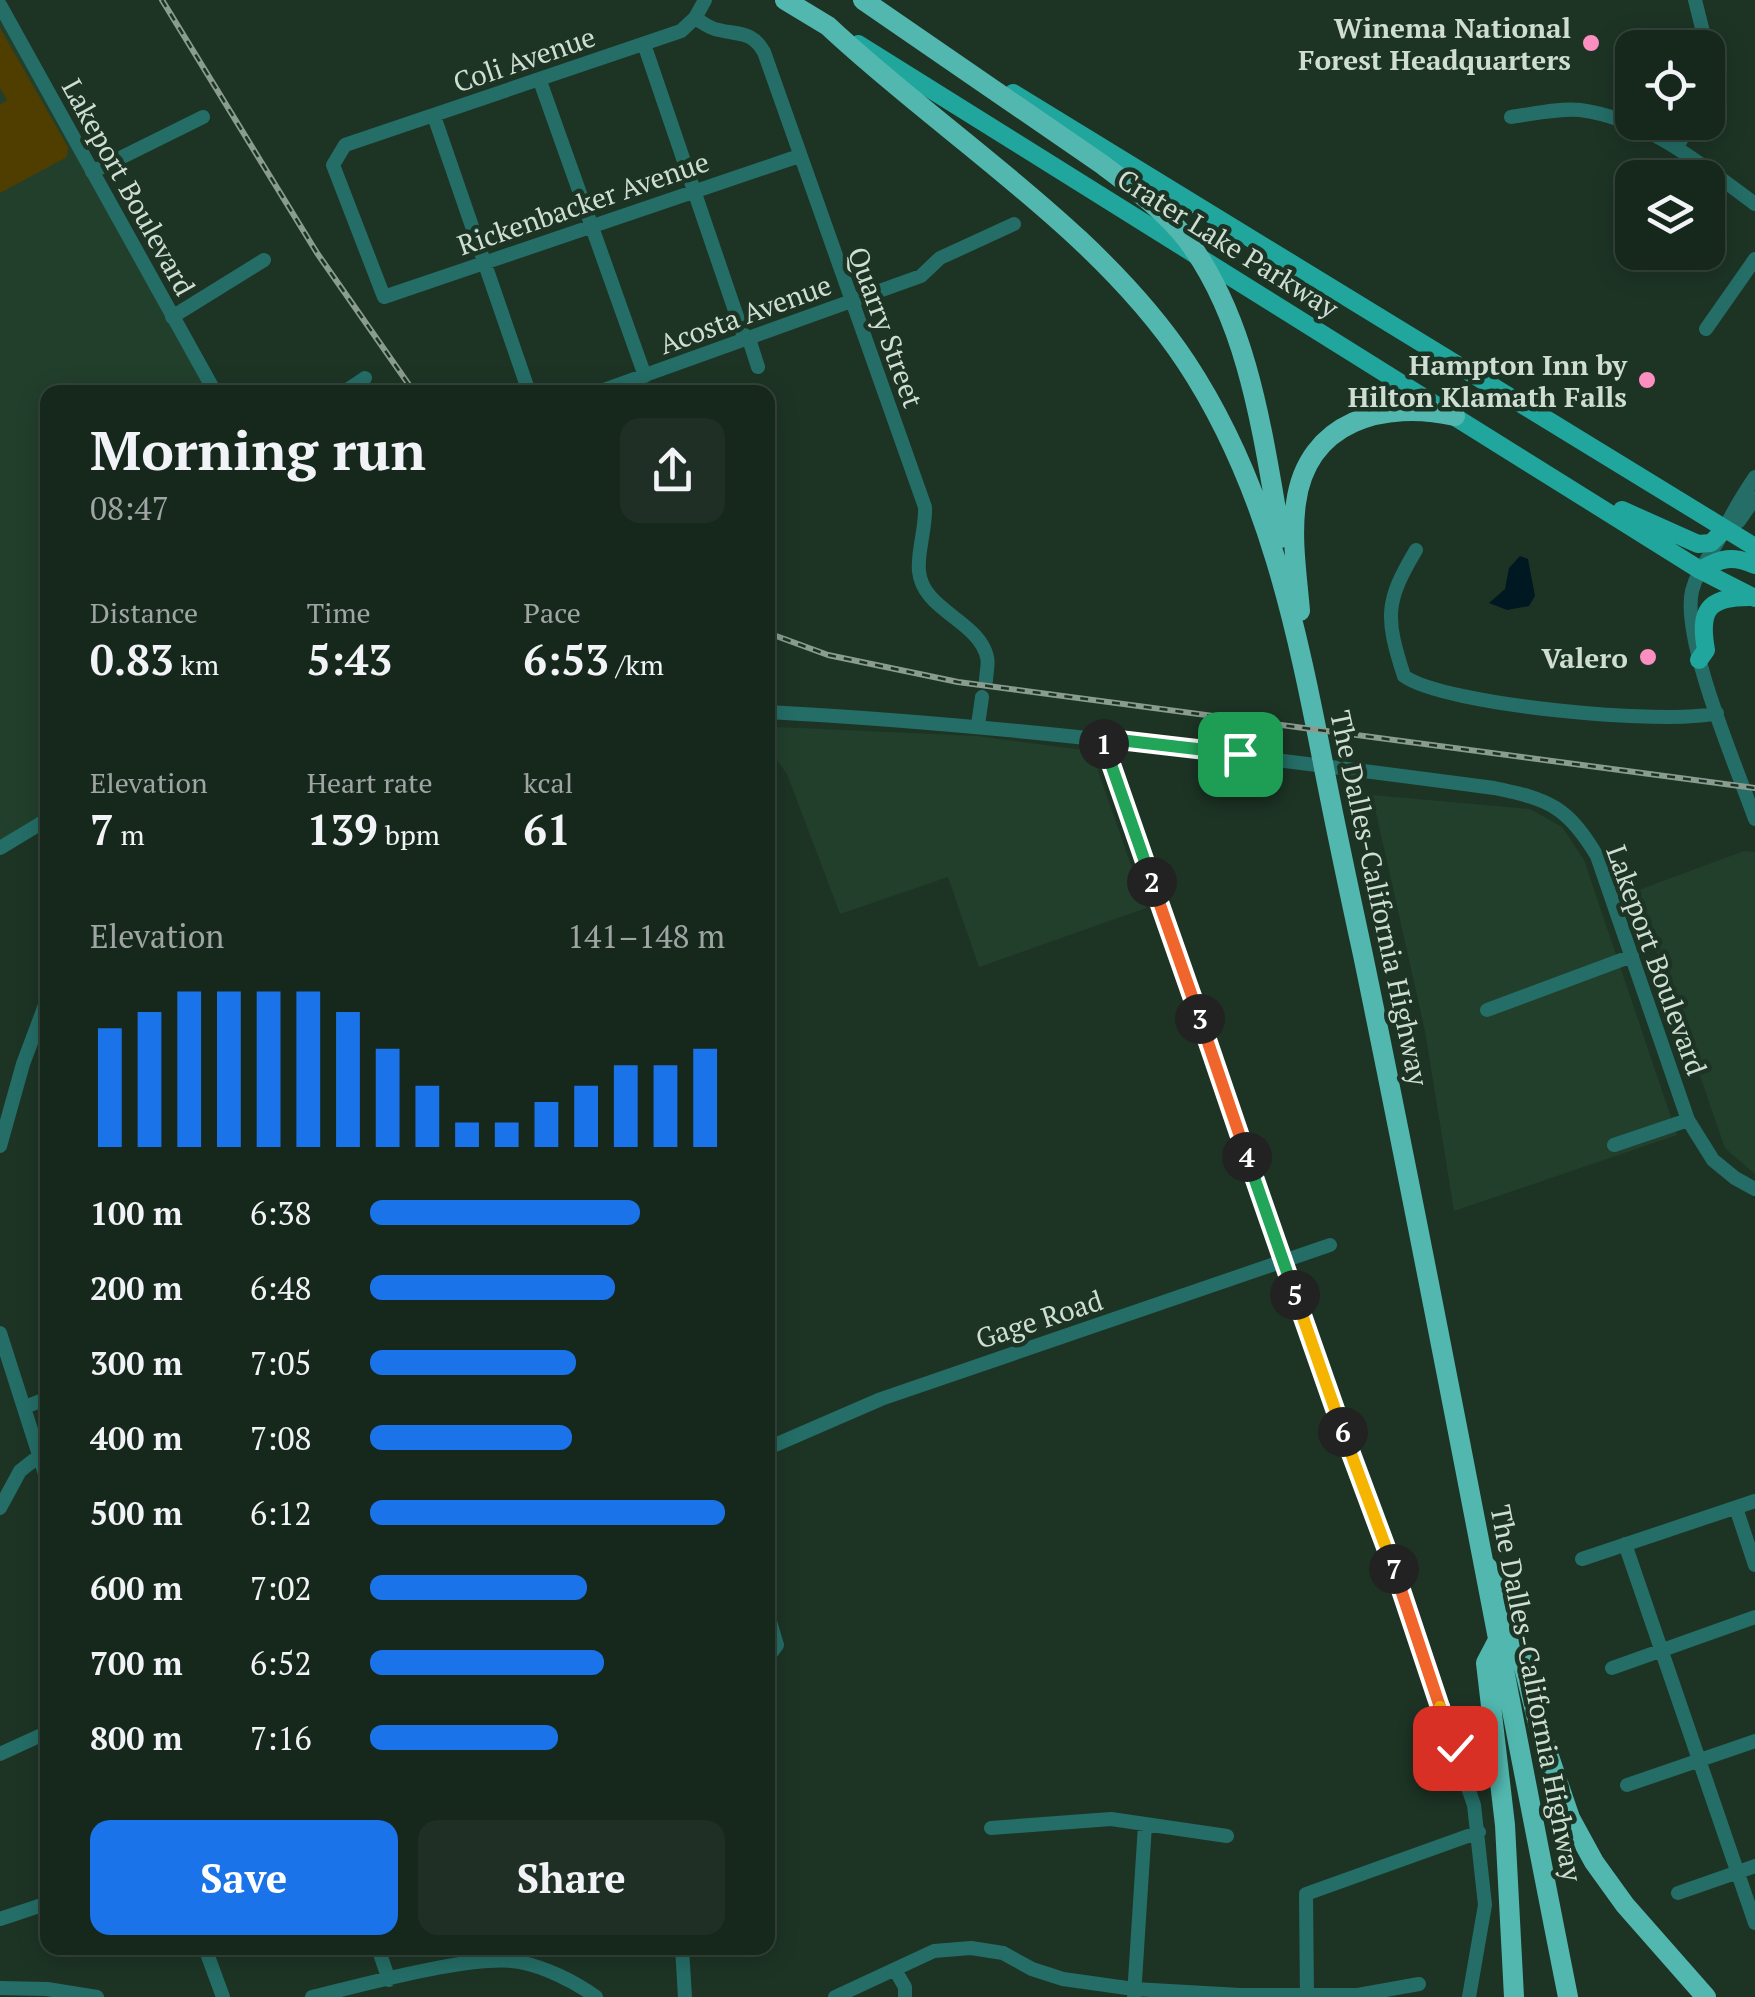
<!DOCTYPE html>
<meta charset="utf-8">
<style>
:root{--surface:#16271c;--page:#1f2f25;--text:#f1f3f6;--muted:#9ea5a3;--line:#35443b;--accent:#1a73e8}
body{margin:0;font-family:"PT Serif",serif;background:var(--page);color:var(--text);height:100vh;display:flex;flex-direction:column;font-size:38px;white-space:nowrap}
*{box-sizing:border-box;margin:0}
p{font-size:32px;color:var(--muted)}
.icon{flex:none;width:55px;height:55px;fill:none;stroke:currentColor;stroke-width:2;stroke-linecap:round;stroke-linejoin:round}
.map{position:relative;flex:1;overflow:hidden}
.side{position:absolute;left:40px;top:385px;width:735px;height:1570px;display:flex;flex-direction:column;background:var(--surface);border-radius:20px;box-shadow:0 5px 25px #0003,0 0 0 2px var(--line)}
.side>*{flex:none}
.buttons{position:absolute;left:1615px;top:30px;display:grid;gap:20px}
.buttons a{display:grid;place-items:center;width:110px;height:110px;border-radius:20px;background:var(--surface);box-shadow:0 5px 25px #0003,0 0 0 2px var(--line);font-size:50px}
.pin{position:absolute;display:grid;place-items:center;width:85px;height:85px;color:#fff;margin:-42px;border-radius:20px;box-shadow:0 5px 15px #0006}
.km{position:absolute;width:50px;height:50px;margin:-25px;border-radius:50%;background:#222;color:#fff;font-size:28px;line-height:50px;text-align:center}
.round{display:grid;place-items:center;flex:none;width:105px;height:105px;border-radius:20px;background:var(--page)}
.overview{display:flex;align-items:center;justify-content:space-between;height:170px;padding:0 50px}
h1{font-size:55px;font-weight:600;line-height:75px}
.figures{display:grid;grid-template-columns:repeat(3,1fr);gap:15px;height:170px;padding:10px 50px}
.figures div{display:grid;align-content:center}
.figures b{font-size:42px;font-weight:600}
.figures small{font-size:28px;font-weight:400}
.figures p{font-size:28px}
.chart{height:280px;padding:20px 50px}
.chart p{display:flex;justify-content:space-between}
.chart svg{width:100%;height:180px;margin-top:10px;stroke:var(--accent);stroke-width:6}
.cta{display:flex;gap:20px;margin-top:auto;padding:20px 50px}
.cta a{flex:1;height:115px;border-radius:20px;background:var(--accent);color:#fff;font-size:40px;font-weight:600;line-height:115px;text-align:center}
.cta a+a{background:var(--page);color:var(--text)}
ul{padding:0 50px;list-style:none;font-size:32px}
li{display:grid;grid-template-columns:160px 120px 1fr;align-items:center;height:75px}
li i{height:25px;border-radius:12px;background:var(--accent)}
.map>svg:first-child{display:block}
</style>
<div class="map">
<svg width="1755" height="1997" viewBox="0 0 1755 1997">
<rect width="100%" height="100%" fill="#1d3425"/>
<!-- built -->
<path fill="#223f2c" d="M 0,18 L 209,392 L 48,392 L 47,812 L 0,840 Z
M 777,727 L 977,736 L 1091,751 L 1146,908 L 979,967 L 948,877 L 840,914 L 787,774 L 768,748 L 768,735 L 776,736 Z
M 1372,795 L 1530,809 L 1562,827 L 1584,860 L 1677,1135 L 1454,1211 L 1425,1031 Z
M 1744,851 L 1755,852 L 1755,1174 L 1725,1148 L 1636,891 Z"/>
<!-- green -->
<path fill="#503d00" d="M 0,28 L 68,147 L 67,157 L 0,193 L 0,105 L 7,100 L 0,88 Z"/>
<!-- water -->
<path fill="#001821" d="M 1520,556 L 1528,559 L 1535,596 L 1529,606 L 1507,610 L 1489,603 L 1505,589 L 1509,568 Z"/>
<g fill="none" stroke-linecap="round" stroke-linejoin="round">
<!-- minor -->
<path stroke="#246e67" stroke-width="14" d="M 705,0 L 695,18 L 681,31 L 345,145 L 333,165 L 384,297 L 799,156
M 1695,0 L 1707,48
M 0,5 L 215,392
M 695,18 C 702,22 710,29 719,30 C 740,35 752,31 764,52 L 925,507 C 926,529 917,552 919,571 C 922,610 979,621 987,657 C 989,663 986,674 986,681
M 644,44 L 745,340
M 540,81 L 645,376
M 434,116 L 529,392
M 1511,117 C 1533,114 1559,108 1580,110 C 1648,119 1702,165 1755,204
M 1677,147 L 1691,122
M 92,172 L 203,117
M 172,317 L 264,260
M 1706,329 L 1755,259
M 749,339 L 758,367
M 344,392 L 365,378
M 598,392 L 921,276 L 940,258 L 1014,224
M 1755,477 C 1743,495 1733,511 1724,530 C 1714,551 1698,568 1692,591 C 1681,639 1737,768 1755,819
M 1725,530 L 1739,521 L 1755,498
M 1416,550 C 1385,602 1385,617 1404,676 C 1443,705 1667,726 1717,713
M 768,712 C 1012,725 1252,756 1494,788 C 1549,799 1568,807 1597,856 L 1688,1120 L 1713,1160 L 1735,1178 L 1755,1189
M 978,725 L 982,697
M 1102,738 L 1474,1805 L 1485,1905 L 1469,1997
M 0,848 L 48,819
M 1487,1010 L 1632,956
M 1614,1145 L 1688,1120
M 0,1146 L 23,1064 L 48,997
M 0,1333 L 48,1483
M 25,1407 L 48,1398
M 768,1448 L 881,1399 L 1330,1245
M 0,1508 L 20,1471 L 39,1456
M 1736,1508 L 1755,1565
M 1625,1544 L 1755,1923
M 1582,1559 L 1755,1501
M 768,1615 L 777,1645 L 768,1657
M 1612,1668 L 1755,1617
M 0,1754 L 48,1732
M 1627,1785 L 1755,1741
M 991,1828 L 1111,1819 L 1227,1836
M 1678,1893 L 1755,1866
M 0,1919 L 48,1903
M 205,1948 L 223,1997
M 378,1948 L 389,1980
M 682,1948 L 685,1997
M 895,1970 L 905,1987 L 905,1997
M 0,1988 L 47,1989 L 97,1997
M 1134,1996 L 1145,1825
M 312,1997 C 360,1986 475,1953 519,1962 C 545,1967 574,1981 596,1997
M 835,1997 L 934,1951 L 971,1948 L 1003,1953 L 1032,1969 L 1063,1979 L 1134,1989 L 1240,1995 L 1358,1995 L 1419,1984
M 1307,1997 L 1306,1894 L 1479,1832"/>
<!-- major -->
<path stroke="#20a69d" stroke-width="18" d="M 858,44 L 1700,570 L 1755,598
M 1013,93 L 1755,547
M 1622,510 L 1698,544 L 1711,543 L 1724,530
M 1700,570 C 1721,558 1732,555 1755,565
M 1699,660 L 1706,650 C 1699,611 1707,597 1749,597"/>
<!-- highway -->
<path stroke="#52b8af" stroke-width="20" d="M 785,0 L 828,26 C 943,134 1098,229 1186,362 C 1268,486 1297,629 1325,773 C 1337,834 1350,895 1363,955 C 1435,1302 1499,1650 1568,1997
M 863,0 L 1103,165 C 1133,188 1164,210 1188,241 C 1250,325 1263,438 1281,538
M 1300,611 C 1297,575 1291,538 1296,503 C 1307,420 1385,400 1455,416
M 1484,1564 L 1503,1584 L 1539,1727 L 1570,1818 L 1594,1862 L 1625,1905 L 1706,1997
M 1497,1642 L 1486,1663 L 1505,1825 L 1514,1997"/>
<!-- rail casing -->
<g stroke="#8a9c90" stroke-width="6">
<path id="rail" d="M 162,0 L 317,253 L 414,392
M 768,633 L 828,655 L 958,682 L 1755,788"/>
</g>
<!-- rail -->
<use href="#rail" stroke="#1d3425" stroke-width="2.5" stroke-dasharray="8" stroke-linecap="butt"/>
</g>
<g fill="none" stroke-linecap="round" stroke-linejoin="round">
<!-- split-1 casing -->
<g stroke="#fff" stroke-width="20">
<path id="split-1" d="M 1104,744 L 1102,738 L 1240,754"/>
</g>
<!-- split-2 casing -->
<g stroke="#fff" stroke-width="20">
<path id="split-2" d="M 1104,744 L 1152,882"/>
</g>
<!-- split-3 casing -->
<g stroke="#fff" stroke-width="20">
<path id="split-3" d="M 1152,882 L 1200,1019"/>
</g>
<!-- split-4 casing -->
<g stroke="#fff" stroke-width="20">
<path id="split-4" d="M 1200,1019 L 1247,1157"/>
</g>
<!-- split-5 casing -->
<g stroke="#fff" stroke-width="20">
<path id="split-5" d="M 1247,1157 L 1295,1295"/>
</g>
<!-- split-6 casing -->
<g stroke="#fff" stroke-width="20">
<path id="split-6" d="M 1295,1295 L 1343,1432"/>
</g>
<!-- split-7 casing -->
<g stroke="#fff" stroke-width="20">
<path id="split-7" d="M 1343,1432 L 1394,1569"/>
</g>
<!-- split-8 casing -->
<g stroke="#fff" stroke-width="20">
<path id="split-8" d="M 1394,1569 L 1440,1707"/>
</g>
<!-- split-9 casing -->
<g stroke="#fff" stroke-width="20">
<path id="split-9" d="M 1440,1707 L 1455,1748"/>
</g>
<!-- split-1 -->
<use href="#split-1" stroke="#22a559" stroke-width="12"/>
<!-- split-2 -->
<use href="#split-2" stroke="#22a559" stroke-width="12"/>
<!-- split-3 -->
<use href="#split-3" stroke="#f0652b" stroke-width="12"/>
<!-- split-4 -->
<use href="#split-4" stroke="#f0652b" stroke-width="12"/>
<!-- split-5 -->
<use href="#split-5" stroke="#22a559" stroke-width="12"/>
<!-- split-6 -->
<use href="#split-6" stroke="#f5b400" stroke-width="12"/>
<!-- split-7 -->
<use href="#split-7" stroke="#f5b400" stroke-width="12"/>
<!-- split-8 -->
<use href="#split-8" stroke="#f0652b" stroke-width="12"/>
<!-- split-9 -->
<use href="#split-9" stroke="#f5b400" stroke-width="12"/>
</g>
<!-- markers -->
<g fill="#fd8ec0" stroke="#1d3425" stroke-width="4">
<circle cx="1591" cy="43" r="10"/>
<circle cx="1647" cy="380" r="10"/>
<circle cx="1648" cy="657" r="10"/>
</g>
<g text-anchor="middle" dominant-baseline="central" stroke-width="9" stroke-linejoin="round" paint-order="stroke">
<!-- poi labels -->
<g font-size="28" font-weight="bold" fill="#cfddd3" stroke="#1d3425" text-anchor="end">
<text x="1571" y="27">Winema National<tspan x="1571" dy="32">Forest Headquarters</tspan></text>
<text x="1627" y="364">Hampton Inn by<tspan x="1627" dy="32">Hilton Klamath Falls</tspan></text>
<text x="1628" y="657">Valero</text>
</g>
<!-- street labels -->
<g font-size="28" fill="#cfddd3" stroke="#1d3425">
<text transform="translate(524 59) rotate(-19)">Coli Avenue</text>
<text transform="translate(129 187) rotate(61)">Lakeport Boulevard</text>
<text transform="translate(583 203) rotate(-19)">Rickenbacker Avenue</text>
<text transform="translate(1228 243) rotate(32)">Crater Lake Parkway</text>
<text transform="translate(745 314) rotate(-20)">Acosta Avenue</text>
<text transform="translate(886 327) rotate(70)">Quarry Street</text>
<text transform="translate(1380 898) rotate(78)">The Dalles-California Highway</text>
<text transform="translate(1657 960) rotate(70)">Lakeport Boulevard</text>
<text transform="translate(1039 1319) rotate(-18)">Gage Road</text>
<text transform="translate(1537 1693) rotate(79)">The Dalles-California Highway</text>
</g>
</g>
</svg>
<div class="buttons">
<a><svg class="icon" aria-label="locate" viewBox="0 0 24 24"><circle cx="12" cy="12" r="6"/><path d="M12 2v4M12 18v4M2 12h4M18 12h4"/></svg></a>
<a><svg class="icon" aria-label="layers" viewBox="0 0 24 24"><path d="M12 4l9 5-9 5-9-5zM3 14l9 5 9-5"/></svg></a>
</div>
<div class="pin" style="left:1240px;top:754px;background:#1e9e55"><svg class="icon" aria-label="arrive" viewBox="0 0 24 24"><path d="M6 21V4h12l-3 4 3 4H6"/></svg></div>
<div class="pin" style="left:1455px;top:1748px;background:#d93025"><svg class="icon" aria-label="check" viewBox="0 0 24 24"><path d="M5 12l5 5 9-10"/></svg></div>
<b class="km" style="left:1104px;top:744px">1</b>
<b class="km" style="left:1152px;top:882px">2</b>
<b class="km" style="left:1200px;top:1019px">3</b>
<b class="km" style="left:1247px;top:1157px">4</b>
<b class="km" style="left:1295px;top:1295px">5</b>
<b class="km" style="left:1343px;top:1432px">6</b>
<b class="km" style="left:1394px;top:1569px">7</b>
<section class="side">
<div class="overview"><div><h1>Morning run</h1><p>08:47</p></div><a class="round"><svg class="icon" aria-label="share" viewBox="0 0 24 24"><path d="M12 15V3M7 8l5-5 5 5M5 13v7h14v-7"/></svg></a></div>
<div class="figures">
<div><p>Distance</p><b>0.83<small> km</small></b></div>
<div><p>Time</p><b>5:43</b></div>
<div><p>Pace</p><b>6:53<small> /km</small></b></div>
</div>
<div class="figures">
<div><p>Elevation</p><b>7<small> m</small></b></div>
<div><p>Heart rate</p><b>139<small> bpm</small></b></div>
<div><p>kcal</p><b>61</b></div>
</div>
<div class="chart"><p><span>Elevation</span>141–148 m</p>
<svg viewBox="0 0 160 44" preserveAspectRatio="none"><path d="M5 44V15M15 44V11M25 44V6M35 44V6M45 44V6M55 44V6M65 44V11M75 44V20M85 44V29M95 44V38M105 44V38M115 44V33M125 44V29M135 44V24M145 44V24M155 44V20"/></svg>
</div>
<ul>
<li><b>100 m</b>6:38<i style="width:76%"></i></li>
<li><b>200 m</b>6:48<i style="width:69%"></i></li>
<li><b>300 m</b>7:05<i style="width:58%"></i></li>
<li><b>400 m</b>7:08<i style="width:57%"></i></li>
<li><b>500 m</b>6:12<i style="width:100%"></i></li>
<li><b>600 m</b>7:02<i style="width:61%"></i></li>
<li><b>700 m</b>6:52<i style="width:66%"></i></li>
<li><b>800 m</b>7:16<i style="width:53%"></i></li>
</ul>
<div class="cta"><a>Save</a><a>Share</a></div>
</section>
</div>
